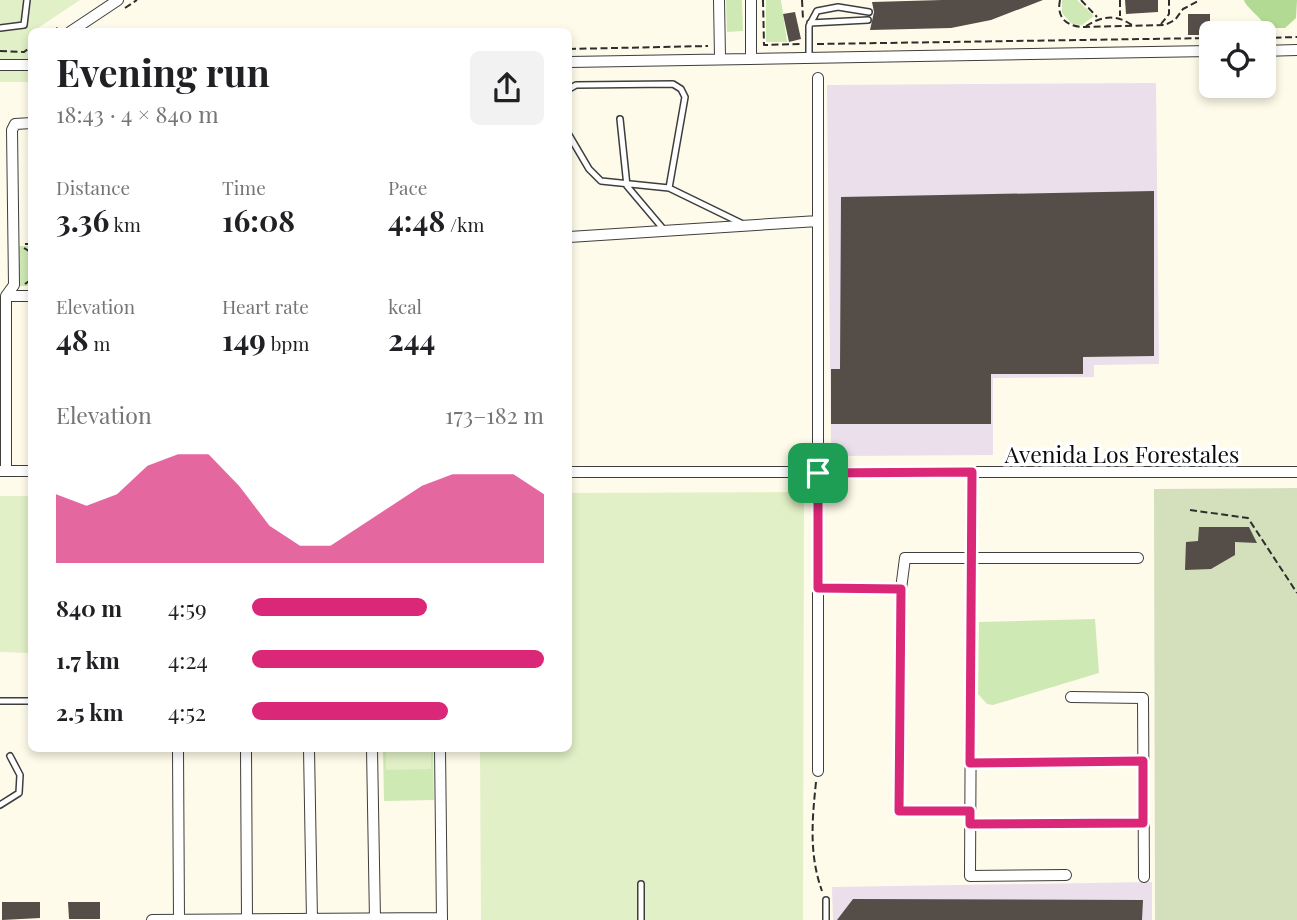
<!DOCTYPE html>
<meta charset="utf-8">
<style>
:root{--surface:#fff;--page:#f2f2f2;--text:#202124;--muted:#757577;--accent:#db2777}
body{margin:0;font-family:"Playfair Display",serif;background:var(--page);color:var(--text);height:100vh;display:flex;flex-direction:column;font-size:26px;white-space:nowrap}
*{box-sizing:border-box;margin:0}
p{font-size:23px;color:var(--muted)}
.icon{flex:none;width:38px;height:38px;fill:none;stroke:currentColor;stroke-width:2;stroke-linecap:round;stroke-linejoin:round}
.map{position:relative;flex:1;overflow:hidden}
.drawer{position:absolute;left:28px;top:28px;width:544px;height:724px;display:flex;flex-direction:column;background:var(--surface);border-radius:10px;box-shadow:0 4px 10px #0003}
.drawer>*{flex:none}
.controls{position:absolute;left:1199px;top:21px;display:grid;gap:14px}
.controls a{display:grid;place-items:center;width:77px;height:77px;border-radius:10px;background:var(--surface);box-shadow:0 4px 10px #0003;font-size:35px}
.pin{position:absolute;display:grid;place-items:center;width:60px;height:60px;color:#fff;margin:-30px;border-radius:14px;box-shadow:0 4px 10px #0006}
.round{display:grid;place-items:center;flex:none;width:74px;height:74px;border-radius:10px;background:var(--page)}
.summary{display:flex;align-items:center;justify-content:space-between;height:119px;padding:0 28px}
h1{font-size:38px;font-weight:700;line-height:52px}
.stats{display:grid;grid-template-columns:repeat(3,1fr);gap:10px;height:119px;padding:7px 28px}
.stats div{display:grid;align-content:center}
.stats b{font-size:30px;font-weight:700}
.stats small{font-size:19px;font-weight:400}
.stats p{font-size:19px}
.chart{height:196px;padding:14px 28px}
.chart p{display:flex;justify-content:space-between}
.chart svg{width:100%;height:126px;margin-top:7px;fill:var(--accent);opacity:.7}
ul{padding:0 28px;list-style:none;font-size:23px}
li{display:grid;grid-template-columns:112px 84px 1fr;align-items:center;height:52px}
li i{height:18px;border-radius:9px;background:var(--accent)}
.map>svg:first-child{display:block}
</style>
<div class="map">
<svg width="1297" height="920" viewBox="0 0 1297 920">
<rect width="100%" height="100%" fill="#fffbea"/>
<!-- industrial -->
<path fill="#eadfeb" d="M 1156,83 L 1159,364 L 1094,365 L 1094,377 L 993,378 L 993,455 L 840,456 L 831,447 L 827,85 Z
M 1152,882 L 1152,920 L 833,920 L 832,887 Z"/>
<!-- green -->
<path fill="#cfe9b4" d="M 726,0 L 742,0 L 743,31 L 727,32 Z
M 766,0 L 781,0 L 787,42 L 766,42 Z
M 1062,0 L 1077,0 L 1094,16 L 1082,25 L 1072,24 L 1062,13 Z
M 19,246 L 31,246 L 31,286 L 19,286 Z
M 1095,619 L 1099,673 L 993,705 L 987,704 L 978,694 L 979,622 Z
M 383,749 L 433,749 L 434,800 L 384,801 Z"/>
<!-- forest -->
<path fill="#b2da93" d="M 1244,0 L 1297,0 L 1296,18 L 1285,28 L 1268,28 C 1262,19 1245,6 1244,0 Z"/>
<!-- cemetery -->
<path fill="#d4e0bc" d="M 1297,488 L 1297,920 L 1155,920 L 1154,489 Z"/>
<!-- pitch -->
<path fill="#e1f0c6" d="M 0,0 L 80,0 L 32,32 L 31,82 L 0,82 Z
M 804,492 L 803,920 L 481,920 L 480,749 L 569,749 L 569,493 Z
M 0,496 L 31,496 L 31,653 L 0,652 Z
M 386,749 L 431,749 L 431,769 L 386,770 Z"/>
<!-- building -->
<path fill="#544d48" d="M 942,0 L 1043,0 L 991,20 L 951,28 L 870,30 L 874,12 L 872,2 Z
M 1125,0 L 1158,0 L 1158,12 L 1126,14 Z
M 795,12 L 801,39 L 789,42 L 783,14 Z
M 1188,14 L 1210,14 L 1210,35 L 1188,35 Z
M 1154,191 L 1154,356 L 1083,357 L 1083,374 L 991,374 L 991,424 L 831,424 L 831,369 L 840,369 L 841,197 Z
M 1199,527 L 1249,527 L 1257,543 L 1235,542 L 1235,555 L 1211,569 L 1185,570 L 1186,542 L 1198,541 Z
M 853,899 L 1143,900 L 1142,920 L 837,920 Z
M 2,902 L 40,902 L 40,918 L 2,920 Z
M 68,902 L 100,902 L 100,919 L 69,919 Z"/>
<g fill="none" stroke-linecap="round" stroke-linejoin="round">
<!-- service casing -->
<g stroke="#3e3e3e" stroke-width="8">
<path id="service" d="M 810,23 L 868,20
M 0,28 L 24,25 L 27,0
M 809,56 L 809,26 L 817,11 L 838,7 L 869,12
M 569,89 L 576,85 L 673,84 L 681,89 L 685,97 L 669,188
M 620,119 L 627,186 L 665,231
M 569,135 L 589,169 L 601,181 L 669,188 L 743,224
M 0,701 L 32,701
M 0,805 L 19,793 L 20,775 L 10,756
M 641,884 L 641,920
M 826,920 L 826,900"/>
</g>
<!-- minor casing -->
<g stroke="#3e3e3e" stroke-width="12">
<path id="minor" d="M 719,0 L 720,57
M 751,0 L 751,57
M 70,32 L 118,0
M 1264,51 L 1297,50
M 569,62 L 1211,51
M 0,65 L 32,65
M 569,237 L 818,221
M 6,296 L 32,296
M 1,471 L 32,471
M 6,471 L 6,296 L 14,285 L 12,130 L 15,124 L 32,123
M 569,472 L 1297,472
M 972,472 L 970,876 L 1066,875
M 818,588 L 901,589
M 1071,697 L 1143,698 L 1144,877
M 900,730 L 901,589 L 905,558 L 1138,558
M 178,749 L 179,920
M 246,749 L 247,920
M 309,749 L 312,920
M 372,749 L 375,920
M 440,749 L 442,920
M 970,763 L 1143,761
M 818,771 L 818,78
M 970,824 L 1143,823
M 152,920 L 442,918"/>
</g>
<!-- path -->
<path stroke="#2d2d2d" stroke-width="2" stroke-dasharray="7 3.5" stroke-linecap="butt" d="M 763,0 L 764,45 L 800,44
M 802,0 L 803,19
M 1060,0 C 1056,19 1068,27 1085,27 L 1165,25 L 1175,20 L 1183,9 L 1200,0
M 1081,0 L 1097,17
M 1120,0 L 1120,16
M 125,8 L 137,0
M 1161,24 L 1169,14 L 1169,0
M 1086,26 C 1102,16 1116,14 1132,25
M 52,32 L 60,26
M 1264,38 L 1297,37
M 817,44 L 1211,38
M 569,49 L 708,46
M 0,51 L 24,52 L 32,46
M 25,244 L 32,244
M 24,248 L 32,253
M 25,284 L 32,279
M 1190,510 L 1248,518 L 1297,593
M 899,742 L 899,811 L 961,811
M 816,782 C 812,820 809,855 822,891"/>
<!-- service -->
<use href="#service" stroke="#fff" stroke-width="5"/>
<!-- minor -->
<use href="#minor" stroke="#fff" stroke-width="10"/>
</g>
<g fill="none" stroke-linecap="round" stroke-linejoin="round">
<!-- route casing -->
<g stroke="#fff" stroke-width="14">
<path id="route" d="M 972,472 L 970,763 L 1143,761 L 1143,823 L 970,824 L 970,811 L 899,811 L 901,589 L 818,588 L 818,473 Z"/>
</g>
<!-- route -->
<use href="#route" stroke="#db2777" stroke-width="9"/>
</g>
<g text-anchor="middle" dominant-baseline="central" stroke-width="7" stroke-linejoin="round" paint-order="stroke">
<!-- street labels -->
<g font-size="23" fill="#0b0b0b" stroke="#fff">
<text x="1122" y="453">Avenida Los Forestales</text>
</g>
</g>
</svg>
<div class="controls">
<a><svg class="icon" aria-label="locate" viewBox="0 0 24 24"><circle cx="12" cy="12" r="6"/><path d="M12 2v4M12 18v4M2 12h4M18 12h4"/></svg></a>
</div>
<div class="pin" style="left:818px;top:473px;background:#1e9e55"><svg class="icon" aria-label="arrive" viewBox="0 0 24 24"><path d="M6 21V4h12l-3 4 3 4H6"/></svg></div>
<section class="drawer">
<div class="summary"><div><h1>Evening run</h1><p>18:43 · 4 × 840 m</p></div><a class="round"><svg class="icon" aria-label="share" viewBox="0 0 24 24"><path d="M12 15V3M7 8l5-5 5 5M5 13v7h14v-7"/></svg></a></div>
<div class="stats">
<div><p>Distance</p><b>3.36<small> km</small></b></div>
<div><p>Time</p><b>16:08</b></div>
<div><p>Pace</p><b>4:48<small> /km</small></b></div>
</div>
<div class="stats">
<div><p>Elevation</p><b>48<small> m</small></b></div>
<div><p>Heart rate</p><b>149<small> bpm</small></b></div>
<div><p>kcal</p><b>244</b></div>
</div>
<div class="chart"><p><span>Elevation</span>173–182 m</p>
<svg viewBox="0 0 160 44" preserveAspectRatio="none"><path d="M0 44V20L10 24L20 20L30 10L40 6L50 6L60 17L70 31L80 38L90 38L100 31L110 24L120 17L130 13L140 13L150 13L160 20V44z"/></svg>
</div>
<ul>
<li><b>840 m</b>4:59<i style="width:60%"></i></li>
<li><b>1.7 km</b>4:24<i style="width:100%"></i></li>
<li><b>2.5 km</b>4:52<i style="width:67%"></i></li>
</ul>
</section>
</div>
